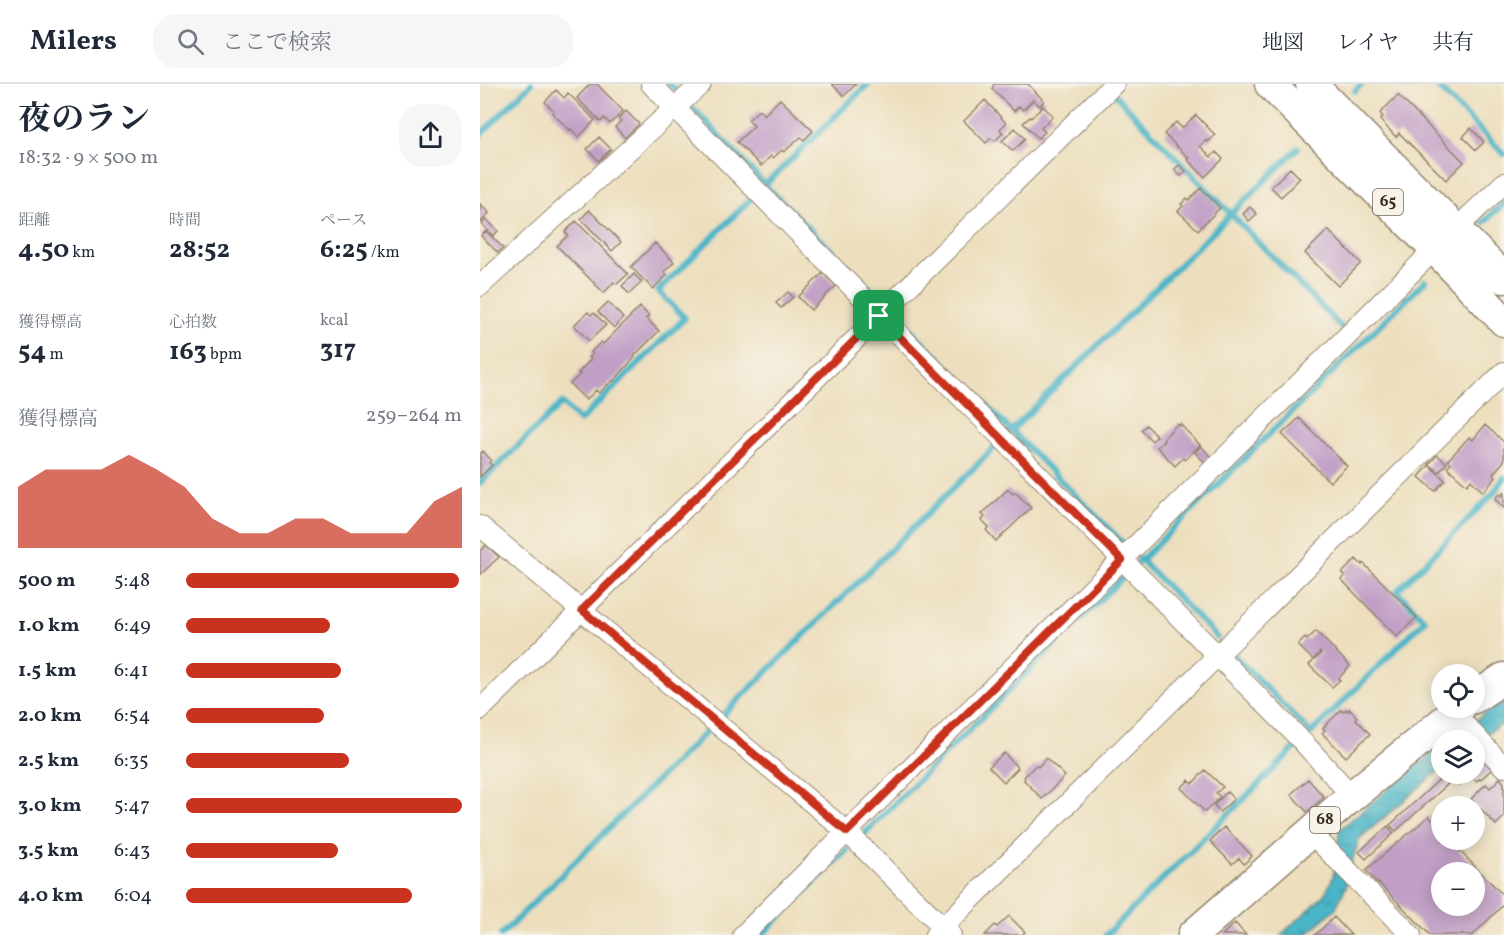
<!DOCTYPE html>
<html lang="ja">
<meta charset="utf-8">
<style>
:root{--surface:#fff;--page:#f6f6f7;--text:#1f2937;--muted:#747a83;--line:#e0e1e3;--accent:#c8321e}
body{margin:0;font-family:Vollkorn,"Noto Serif JP",serif;background:var(--page);color:var(--text);height:100vh;display:flex;flex-direction:column;font-size:22px;white-space:nowrap}
*{box-sizing:border-box;margin:0}
p{font-size:20px;color:var(--muted)}
.icon{flex:none;width:33px;height:33px;fill:none;stroke:currentColor;stroke-width:2;stroke-linecap:round;stroke-linejoin:round}
.map{position:relative;flex:1;overflow:hidden}
.panel{display:flex;flex-direction:column;background:var(--surface);width:480px}
.panel>*{flex:none}
.tools{position:absolute;left:951px;top:580px;display:grid;gap:12px}
.tools a{display:grid;place-items:center;width:54px;height:54px;border-radius:50%;background:var(--surface);box-shadow:0 3px 15px #0003;font-size:30px}
.pin{position:absolute;display:grid;place-items:center;width:51px;height:51px;color:#fff;margin:-26px;border-radius:12px;box-shadow:0 3px 9px #0006}
.round{display:grid;place-items:center;flex:none;width:63px;height:63px;border-radius:24px;background:var(--page)}
.head{display:flex;align-items:center;justify-content:space-between;height:102px;padding:0 18px}
h1{font-size:33px;font-weight:700;line-height:45px}
.figures{display:grid;grid-template-columns:repeat(3,1fr);gap:9px;height:102px;padding:6px 18px}
.figures div{display:grid;align-content:center}
.figures b{font-size:26px;font-weight:700}
.figures small{font-size:16px;font-weight:400}
.figures p{font-size:16px}
.chart{height:168px;padding:12px 18px}
.chart p{display:flex;justify-content:space-between}
.chart svg{width:100%;height:108px;margin-top:6px;fill:var(--accent);opacity:.7}
ul{padding:0 18px;list-style:none;font-size:20px}
li{display:grid;grid-template-columns:96px 72px 1fr;align-items:center;height:45px}
li i{height:15px;border-radius:8px;background:var(--accent)}
header{display:flex;align-items:center;gap:36px;box-sizing:border-box;height:84px;padding:0 30px;background:var(--surface);border-bottom:2px solid var(--line)}
header strong{font-size:28px}
nav{display:flex;gap:33px;margin-inline-start:auto;font-size:21px}
.search{width:420px;height:54px;background:var(--page);display:flex;align-items:center;gap:15px;box-sizing:border-box;padding:0 21px;border-radius:24px;color:var(--muted);font-size:22px}
main{display:flex;flex:1;min-height:0}
.map>svg:first-child{display:block}
</style>
<header>
<strong>Milers</strong>
<div class="search"><svg class="icon" aria-label="search" viewBox="0 0 24 24"><circle cx="10" cy="10" r="6"/><path d="M15 15l6 6"/></svg>ここで検索</div>
<nav><a>地図</a><a>レイヤ</a><a>共有</a></nav>
</header>
<main>
<section class="panel">
<div class="head"><div><h1>夜のラン</h1><p>18:32 · 9 × 500 m</p></div><a class="round"><svg class="icon" aria-label="share" viewBox="0 0 24 24"><path d="M12 15V3M7 8l5-5 5 5M5 13v7h14v-7"/></svg></a></div>
<div class="figures">
<div><p>距離</p><b>4.50<small> km</small></b></div>
<div><p>時間</p><b>28:52</b></div>
<div><p>ペース</p><b>6:25<small> /km</small></b></div>
</div>
<div class="figures">
<div><p>獲得標高</p><b>54<small> m</small></b></div>
<div><p>心拍数</p><b>163<small> bpm</small></b></div>
<div><p>kcal</p><b>317</b></div>
</div>
<div class="chart"><p><span>獲得標高</span>259–264 m</p>
<svg viewBox="0 0 160 44" preserveAspectRatio="none"><path d="M0 44V19L10 12L20 12L30 12L40 6L50 12L60 19L70 32L80 38L90 38L100 32L110 32L120 38L130 38L140 38L150 25L160 19V44z"/></svg>
</div>
<ul>
<li><b>500 m</b>5:48<i style="width:99%"></i></li>
<li><b>1.0 km</b>6:49<i style="width:52%"></i></li>
<li><b>1.5 km</b>6:41<i style="width:56%"></i></li>
<li><b>2.0 km</b>6:54<i style="width:50%"></i></li>
<li><b>2.5 km</b>6:35<i style="width:59%"></i></li>
<li><b>3.0 km</b>5:47<i style="width:100%"></i></li>
<li><b>3.5 km</b>6:43<i style="width:55%"></i></li>
<li><b>4.0 km</b>6:04<i style="width:82%"></i></li>
</ul>
</section>
<div class="map">
<svg width="1024" height="851" viewBox="0 0 1024 851">
<defs>
<pattern id="water-ripples" width="26" height="14" patternUnits="userSpaceOnUse" patternTransform="scale(1.5)"><rect width="26" height="14" fill="#4ab5c7"/><path d="M2 4q2-2 4 0t4 0M15 11q2-2 4 0t4 0" fill="none" stroke="#3f93a1"/></pattern>
</defs>
<rect width="100%" height="100%" fill="#f7f3e8"/>
<filter id="ink" filterUnits="userSpaceOnUse"><feTurbulence type="fractalNoise" baseFrequency=".0167" numOctaves="2"/><feDisplacementMap in="SourceGraphic" scale="12" xChannelSelector="R" yChannelSelector="G"/><feConvolveMatrix kernelMatrix="1 2 1 2 8 2 1 2 1" color-interpolation-filters="sRGB"/></filter>
<filter id="wash" filterUnits="userSpaceOnUse"><feTurbulence type="fractalNoise" baseFrequency=".008" numOctaves="4" result="noise"/><feDisplacementMap in="SourceGraphic" scale="24" xChannelSelector="R" yChannelSelector="G"/><feGaussianBlur stdDeviation="1.35" result="paint"/><feColorMatrix in="noise" values="0 0 0 0 0 0 0 0 0 0 0 0 0 0 0 0 0 1.4 0 .05"/><feComposite in="paint" operator="in"/></filter>
<g filter="url(#wash)">
<rect width="100%" height="100%" fill="#eddfbe"/>
<!-- water -->
<path fill="url(#water-ripples)" stroke="#427072" stroke-width="1.5" d="M 1024,616 L 1024,639 L 994,657 L 966,657 Z
M 961,661 L 961,685 L 879,755 L 872,778 L 866,803 L 855,825 L 826,851 L 801,851 C 814,838 830,826 842,813 C 857,795 858,768 859,746 Z"/>
<g fill="none" stroke-linecap="round" stroke-linejoin="round">
<!-- stream -->
<path stroke="#4ab5c7" stroke-width="6" d="M 189,0 L 195,5
M 955,0 L 1024,70
M 875,7 L 882,0
M 636,12 L 865,247
M 214,25 L 285,101 L 400,215
M 0,51 L 51,0
M 285,101 L 388,0
M 1004,138 L 1024,119
M 415,230 L 644,460
M 531,347 L 818,64
M 0,399 L 82,319 L 100,337 L 205,234 L 178,207 L 270,116
M 659,474 L 737,553
M 658,479 L 945,197
M 755,572 L 831,649
M 243,631 L 515,363
M 829,651 L 945,536 L 917,507 L 1012,411 L 1024,394
M 384,750 L 644,492
M 21,851 L 226,648
M 282,851 L 367,766
M 626,851 L 815,664"/>
</g>
<g id="blocks">
<!-- building -->
<path fill="#c19fc6" fill-rule="evenodd" d="M 110,0 L 117,0 L 143,27 L 130,40 L 124,34 L 121,38 L 97,14 Z
M 352,0 L 376,0 L 364,12 Z
M 514,0 L 548,0 L 564,17 L 560,22 L 553,16 L 543,26 L 539,22 L 534,27 L 512,5 Z
M 76,6 L 84,14 L 88,9 L 115,36 L 99,53 L 91,45 L 90,46 L 72,29 L 74,27 L 65,18 Z
M 918,11 L 984,78 L 966,96 L 919,49 L 916,53 L 900,36 L 903,33 L 900,29 Z
M 300,15 L 333,47 L 324,56 L 321,53 L 304,68 L 302,66 L 293,74 L 291,72 L 281,82 L 257,58 L 274,42 L 268,36 L 279,26 L 284,31 Z
M 505,16 L 526,39 L 520,45 L 523,49 L 515,57 L 511,54 L 506,59 L 484,37 Z
M 563,22 L 573,32 L 561,44 L 565,48 L 558,54 L 543,39 L 550,33 L 551,34 Z
M 146,27 L 159,40 L 145,54 L 135,43 L 141,37 L 138,35 Z
M 716,31 L 735,51 L 728,58 L 726,56 L 720,62 L 731,73 L 736,68 L 743,75 L 725,93 L 707,75 L 709,74 L 684,50 L 696,38 L 702,44 Z
M 535,44 L 545,55 L 533,67 L 522,57 Z
M 991,44 L 1004,58 L 996,66 L 983,53 Z
M 119,53 L 131,65 L 119,77 L 107,65 Z
M 699,81 L 706,87 L 701,92 L 694,86 Z
M 810,84 L 820,94 L 801,113 L 791,103 Z
M 721,104 L 740,124 L 718,146 L 698,127 L 703,122 L 701,120 L 707,114 L 709,116 Z
M 0,120 L 9,129 L 0,139 Z
M 770,123 L 777,130 L 769,137 L 763,130 Z
M 109,126 L 141,158 L 132,167 L 101,135 Z
M 6,135 L 18,147 L 13,152 L 2,140 Z
M 96,137 L 148,190 L 137,200 L 134,198 L 124,209 L 77,162 L 88,151 L 85,148 Z
M 848,146 L 881,179 L 858,202 L 825,169 Z
M 6,147 L 23,164 L 18,169 L 1,152 Z
M 175,159 L 194,178 L 184,188 L 187,191 L 173,205 L 151,183 Z
M 343,189 L 356,202 L 331,226 L 318,213 Z
M 154,190 L 162,198 L 149,210 L 142,202 Z
M 308,208 L 313,213 L 301,224 L 296,219 Z
M 128,218 L 143,234 L 134,244 L 118,228 Z
M 160,223 L 169,232 L 166,234 L 179,247 L 154,272 L 155,273 L 133,298 L 132,297 L 119,309 L 116,306 L 106,316 L 90,300 L 100,290 L 98,289 L 111,275 L 109,273 L 113,270 L 111,268 L 121,258 L 123,260 Z
M 108,228 L 111,231 L 114,229 L 126,241 L 109,257 L 94,241 Z
M 819,334 L 867,382 L 850,398 L 802,350 Z
M 697,340 L 699,342 L 700,340 L 720,361 L 705,376 L 703,374 L 695,382 L 677,363 L 684,357 L 683,355 Z
M 666,341 L 677,352 L 672,357 L 661,346 Z
M 1005,341 L 1024,358 L 1024,377 L 1013,390 L 1016,393 L 1003,408 L 991,396 L 987,401 L 967,383 L 971,379 L 968,376 L 981,362 L 989,353 L 993,356 Z
M 721,362 L 733,375 L 727,381 L 715,368 Z
M 3,367 L 11,376 L 9,379 L 12,381 L 0,393 L 0,370 Z
M 957,371 L 967,379 L 959,388 L 949,380 Z
M 949,381 L 965,396 L 955,407 L 939,393 Z
M 528,405 L 533,410 L 535,408 L 551,424 L 516,457 L 506,446 L 509,443 L 502,436 L 505,433 L 502,430 Z
M 1024,408 L 1024,424 L 1015,415 L 1019,410 L 1021,412 Z
M 6,461 L 19,473 L 0,491 L 0,467 Z
M 876,475 L 882,481 L 883,479 L 937,533 L 917,553 L 861,495 L 865,492 L 862,489 Z
M 836,547 L 870,582 L 858,595 L 860,596 L 852,603 L 829,581 L 841,569 L 840,568 L 833,576 L 818,561 L 825,554 L 827,556 Z
M 866,625 L 868,627 L 869,625 L 877,633 L 876,635 L 890,650 L 866,673 L 842,649 L 845,646 L 843,644 L 861,626 L 863,628 Z
M 524,669 L 538,684 L 524,698 L 509,683 Z
M 566,674 L 585,692 L 562,715 L 544,696 L 545,695 L 544,693 L 556,681 L 558,683 Z
M 1002,675 L 1012,685 L 1000,696 L 999,695 L 996,697 L 989,690 L 994,690 L 994,682 Z
M 725,686 L 743,703 L 736,709 L 740,713 L 725,728 L 701,704 L 709,696 L 712,700 Z
M 966,690 L 985,690 L 981,693 L 985,697 L 979,702 Z
M 962,693 L 968,700 L 916,747 L 910,741 Z
M 1020,694 L 1024,699 L 1024,733 L 1016,741 L 991,715 L 1006,700 L 1010,704 Z
M 828,695 L 844,713 L 827,728 L 811,710 Z
M 747,708 L 754,715 L 740,728 L 734,721 Z
M 949,732 L 961,746 L 962,756 L 969,756 L 1024,812 L 1024,820 L 993,851 L 950,851 L 899,799 L 898,800 L 886,786 ZM 962,789 L 994,789 L 994,822 L 962,822 Z
M 908,742 L 914,749 L 886,775 L 879,768 Z
M 744,743 L 772,772 L 764,780 L 759,774 L 752,780 L 730,757 Z
M 529,832 L 545,848 L 542,851 L 505,851 L 515,841 L 517,843 Z
M 854,833 L 871,851 L 835,851 Z
M 755,839 L 766,851 L 742,851 Z"/>
</g>
</g>
<g filter="url(#ink)">
<use href="#blocks" fill-opacity="0" stroke="#94846e" stroke-width="1.5"/>
<g fill="none" stroke-linecap="round" stroke-linejoin="round">
<!-- minor casing -->
<g stroke="#94846e" stroke-width="22">
<path id="minor" d="M 171,0 L 823,658 L 872,712
M 0,202 L 221,0
M 0,442 L 367,748 L 471,851
M 0,626 L 634,0
M 974,629 L 1024,683
M 830,748 L 931,851
M 263,851 L 955,165 L 1024,99
M 455,851 L 1024,288"/>
</g>
<!-- primary casing -->
<g stroke="#94846e" stroke-width="33">
<path id="primary" d="M 790,0 L 955,165 L 1024,237
M 831,0 L 1024,194
M 994,614 L 1024,594
M 713,851 L 872,712 L 980,624"/>
</g>
<!-- minor -->
<use href="#minor" stroke="#fff" stroke-width="20"/>
<!-- primary -->
<use href="#primary" stroke="#fff" stroke-width="30"/>
</g>
</g>
<g fill="none" stroke-linecap="round" stroke-linejoin="round" filter="url(#ink)">
<!-- route casing -->
<g stroke="#fff" stroke-width="12">
<path id="route" d="M 399,232 L 642,476 L 367,748 L 102,526 Z"/>
</g>
<!-- route -->
<use href="#route" stroke="#c8321e" stroke-width="8"/>
</g>
<g text-anchor="middle" dominant-baseline="central" stroke-width="4.5" stroke-linejoin="round" paint-order="stroke">
<!-- shield labels -->
<g fill="#f7f3e8" stroke="#73665b" stroke-width="1.5">
<rect x="893" y="105" width="30" height="26" rx="4.5"/>
<rect x="830" y="723" width="30" height="26" rx="4.5"/>
</g>
<g font-size="16" font-weight="bold" fill="#3b2a1e">
<text x="908" y="118">65</text>
<text x="845" y="736">68</text>
</g>
</g>
</svg>
<div class="tools">
<a><svg class="icon" aria-label="locate" viewBox="0 0 24 24"><circle cx="12" cy="12" r="6"/><path d="M12 2v4M12 18v4M2 12h4M18 12h4"/></svg></a>
<a><svg class="icon" aria-label="layers" viewBox="0 0 24 24"><path d="M12 4l9 5-9 5-9-5zM3 14l9 5 9-5"/></svg></a>
<a>+</a>
<a>−</a>
</div>
<div class="pin" style="left:399px;top:232px;background:#1e9e55"><svg class="icon" aria-label="arrive" viewBox="0 0 24 24"><path d="M6 21V4h12l-3 4 3 4H6"/></svg></div>
</div>
</main>
